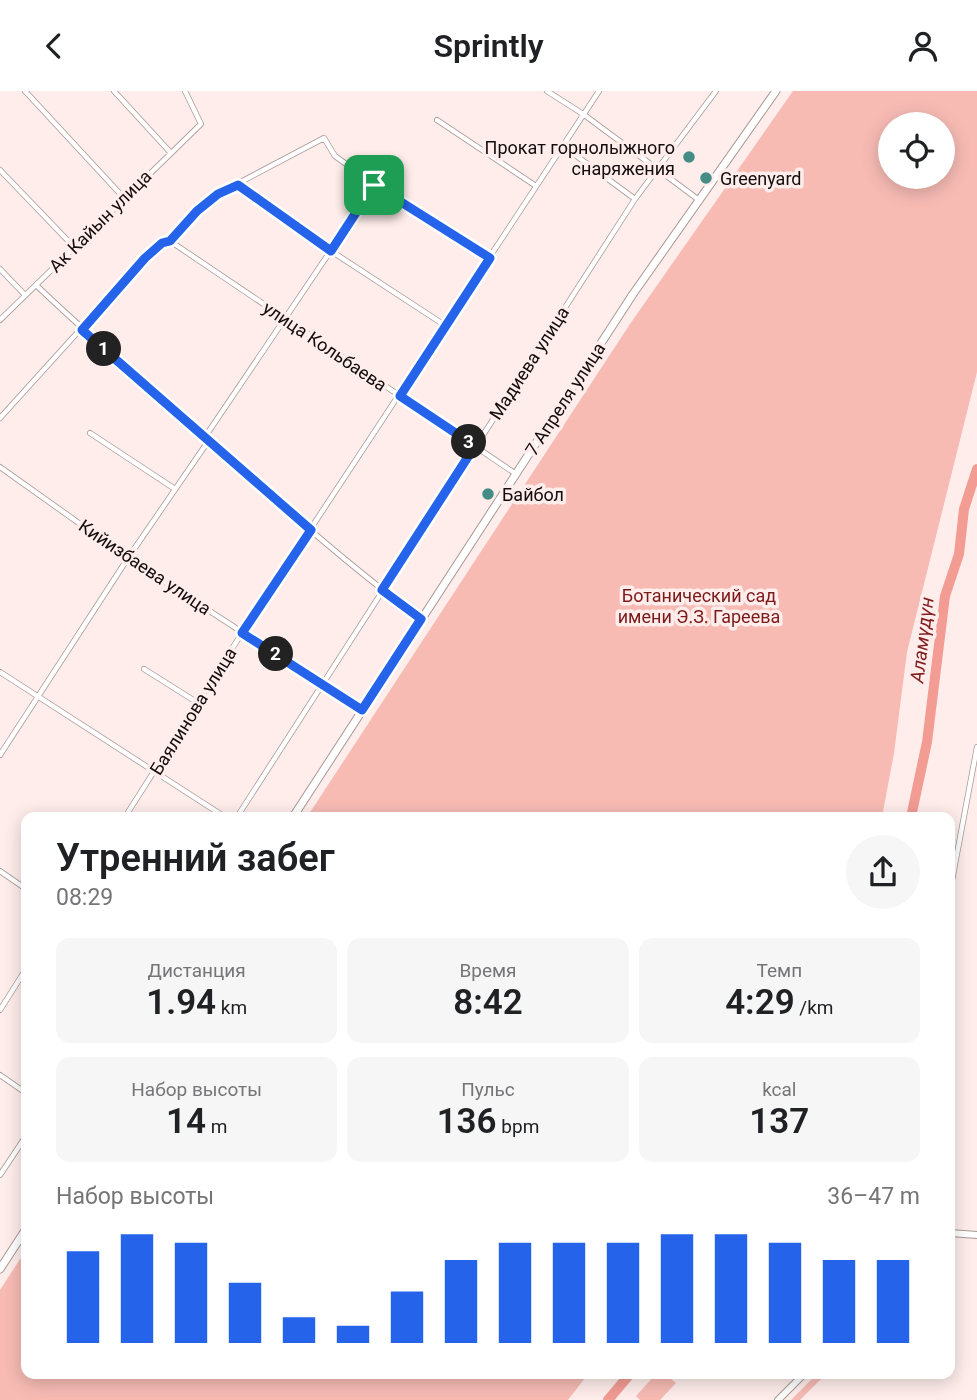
<!DOCTYPE html>
<html lang="ru">
<meta charset="utf-8">
<style>
:root{--surface:#fff;--page:#f6f6f6;--text:#202124;--muted:#757577;--accent:#2563eb}
body{margin:0;font-family:Roboto,sans-serif;background:var(--page);color:var(--text);height:100vh;display:flex;flex-direction:column;font-size:26px;white-space:nowrap}
*{box-sizing:border-box;margin:0}
p{font-size:23px;color:var(--muted)}
.icon{flex:none;width:38px;height:38px;fill:none;stroke:currentColor;stroke-width:2;stroke-linecap:round;stroke-linejoin:round}
.map{position:relative;flex:1;overflow:hidden}
.details{position:absolute;left:21px;top:721px;width:934px;height:567px;display:flex;flex-direction:column;background:var(--surface);border-radius:14px;box-shadow:0 4px 18px #0003}
.details>*{flex:none}
.fabs{position:absolute;left:878px;top:21px;display:grid;gap:14px}
.fabs a{display:grid;place-items:center;width:77px;height:77px;border-radius:50%;background:var(--surface);box-shadow:0 4px 18px #0003;font-size:35px}
.pin{position:absolute;display:grid;place-items:center;width:60px;height:60px;color:#fff;margin:-30px;border-radius:14px;box-shadow:0 4px 10px #0006}
.km{position:absolute;width:35px;height:35px;margin:-18px;border-radius:50%;background:#222;color:#fff;font-size:19px;line-height:35px;text-align:center}
.round{display:grid;place-items:center;flex:none;width:74px;height:74px;border-radius:37px;background:var(--page)}
.head{display:flex;align-items:center;justify-content:space-between;height:119px;padding:0 35px}
h1{font-size:38px;font-weight:600;line-height:52px}
.metrics{display:grid;grid-template-columns:repeat(3,1fr);gap:10px;height:119px;padding:7px 35px}
.metrics div{display:grid;align-content:center;border-radius:14px;background:var(--page);text-align:center}
.metrics b{font-size:35px;font-weight:600}
.metrics small{font-size:19px;font-weight:400}
.metrics p{font-size:19px}
.chart{height:196px;padding:14px 35px}
.chart p{display:flex;justify-content:space-between}
.chart svg{width:100%;height:126px;margin-top:7px;stroke:var(--accent);stroke-width:6}
header{display:flex;justify-content:space-between;align-items:center;height:91px;padding:0 35px;background:var(--surface);font-size:32px;font-weight:600}
.map>svg:first-child{display:block}
</style>
<header><svg class="icon" aria-label="back" viewBox="0 0 24 24"><path d="M15 5l-7 7 7 7"/></svg>Sprintly<svg class="icon" aria-label="person" viewBox="0 0 24 24"><circle cx="12" cy="8" r="4"/><path d="M4 21q1-7 8-7t8 7"/></svg></header>
<div class="map">
<svg width="977" height="1309" viewBox="0 0 977 1309">
<rect width="100%" height="100%" fill="#feedeb"/>
<!-- green -->
<path fill="#f7bbb4" fill-rule="evenodd" d="M 793,0 L 977,0 L 977,281 L 907,561 L 894,662 L 882,726 L 307,726 L 630,233 ZM 891,33 L 943,33 L 943,86 L 891,86 Z
M 26,1159 L 26,1283 L 588,1283 L 568,1309 L 0,1309 L 0,1199 Z
M 656,1283 L 665,1283 L 676,1292 L 660,1309 L 640,1309 L 636,1305 Z
M 817,1283 L 826,1283 L 800,1309 L 791,1309 Z"/>
<g fill="none" stroke-linecap="round" stroke-linejoin="round">
<!-- river -->
<path stroke="#f29c93" stroke-width="10" d="M 911,726 L 927,651 L 945,505 L 959,463 L 964,418 L 977,378
M 608,1309 L 630,1283"/>
<!-- minor casing -->
<g stroke="#a89896" stroke-width="6">
<path id="minor" d="M 25,0 L 124,107
M 114,0 L 170,61
M 547,0 L 583,23 L 699,109
M 437,29 L 536,95
M 563,55 L 635,108
M 0,79 L 75,157
M 238,94 L 331,160 L 446,235
M 170,150 L 516,383
M 0,178 L 25,204
M 36,194 C 90,246 147,293 202,343 C 273,407 344,471 421,528
M 0,229 L 201,33 L 185,0
M 0,327 L 145,167 L 162,152 L 170,150 L 197,120 L 218,103 L 324,47 L 335,65 L 375,94 L 490,167
M 90,342 L 175,398
M 205,346 L 375,94
M 0,376 L 128,467 L 362,619
M 144,578 L 198,612
M 0,581 L 225,726
M 0,664 L 128,467 L 209,349
M 125,726 L 242,542 L 599,0
M 237,726 L 635,108 L 716,0
M 0,780 L 26,798
M 950,800 L 977,656
M 0,919 L 26,878
M 0,984 L 26,1002
M 0,1084 L 26,1045"/>
</g>
<!-- secondary casing -->
<g stroke="#a89896" stroke-width="8">
<path id="secondary" d="M 950,1142 L 977,1144
M 778,1309 L 804,1283"/>
</g>
<!-- primary casing -->
<g stroke="#a89896" stroke-width="9">
<path id="primary" d="M 293,726 L 633,203 L 776,0
M 0,1178 L 26,1138"/>
</g>
<!-- minor -->
<use href="#minor" stroke="#fff" stroke-width="4.5"/>
<!-- secondary -->
<use href="#secondary" stroke="#fff" stroke-width="6"/>
<!-- primary -->
<use href="#primary" stroke="#fff" stroke-width="7"/>
</g>
<g fill="none" stroke-linecap="round" stroke-linejoin="round">
<!-- route casing -->
<g stroke="#fff" stroke-width="14">
<path id="route" d="M 238,94 L 331,160 L 374,94 L 490,167 L 400,305 L 475,355 L 382,499 L 421,528 L 362,619 L 242,542 L 311,439 L 82,239 L 145,167 L 162,152 L 170,150 L 197,120 L 218,103 Z"/>
</g>
<!-- route -->
<use href="#route" stroke="#2563eb" stroke-width="9"/>
</g>
<!-- markers -->
<g fill="#458c87" stroke="#feedeb" stroke-width="2.5">
<circle cx="689" cy="66" r="7"/>
<circle cx="706" cy="87" r="7"/>
<circle cx="488" cy="403" r="7"/>
</g>
<g text-anchor="middle" dominant-baseline="central" stroke-width="7" stroke-linejoin="round" paint-order="stroke">
<!-- poi labels -->
<g font-size="18" fill="#120c0c" stroke="#feedeb" text-anchor="start">
<text x="675" y="56" text-anchor="end">Прокат горнолыжного<tspan x="675" dy="21">снаряжения</tspan></text>
<text x="720" y="87">Greenyard</text>
<text x="502" y="403">Байбол</text>
</g>
<!-- street labels -->
<g font-size="18" fill="#120c0c" stroke="#feedeb">
<text transform="translate(100 130) rotate(-45)">Ак Кайын улица</text>
<text transform="translate(325 255) rotate(34)">улица Кольбаева</text>
<text transform="translate(529 272) rotate(-57)">Мадиева улица</text>
<text transform="translate(565 308) rotate(-57)">7 Апреля улица</text>
<text transform="translate(145 476) rotate(34)">Кийизбаева улица</text>
<text transform="translate(193 620) rotate(-58)">Баялинова улица</text>
</g>
<!-- park labels -->
<g font-size="18" fill="#7c1919" stroke="#feedeb">
<text x="699" y="504">Ботанический сад<tspan x="699" dy="21">имени Э.З. Гареева</tspan></text>
</g>
<!-- water labels -->
<g font-size="19" font-style="italic" fill="#83201f" stroke="#feedeb">
<text transform="translate(922 549) rotate(-83)">Аламүдүн</text>
</g>
</g>
</svg>
<div class="fabs">
<a><svg class="icon" aria-label="locate" viewBox="0 0 24 24"><circle cx="12" cy="12" r="6"/><path d="M12 2v4M12 18v4M2 12h4M18 12h4"/></svg></a>
</div>
<div class="pin" style="left:374px;top:94px;background:#1e9e55"><svg class="icon" aria-label="arrive" viewBox="0 0 24 24"><path d="M6 21V4h12l-3 4 3 4H6"/></svg></div>
<b class="km" style="left:104px;top:258px">1</b>
<b class="km" style="left:276px;top:563px">2</b>
<b class="km" style="left:469px;top:351px">3</b>
<section class="details">
<div class="head"><div><h1>Утренний забег</h1><p>08:29</p></div><a class="round"><svg class="icon" aria-label="share" viewBox="0 0 24 24"><path d="M12 15V3M7 8l5-5 5 5M5 13v7h14v-7"/></svg></a></div>
<div class="metrics">
<div><p>Дистанция</p><b>1.94<small> km</small></b></div>
<div><p>Время</p><b>8:42</b></div>
<div><p>Темп</p><b>4:29<small> /km</small></b></div>
</div>
<div class="metrics">
<div><p>Набор высоты</p><b>14<small> m</small></b></div>
<div><p>Пульс</p><b>136<small> bpm</small></b></div>
<div><p>kcal</p><b>137</b></div>
</div>
<div class="chart"><p><span>Набор высоты</span>36–47 m</p>
<svg viewBox="0 0 160 44" preserveAspectRatio="none"><path d="M5 44V12M15 44V6M25 44V9M35 44V23M45 44V35M55 44V38M65 44V26M75 44V15M85 44V9M95 44V9M105 44V9M115 44V6M125 44V6M135 44V9M145 44V15M155 44V15"/></svg>
</div>
</section>
</div>
